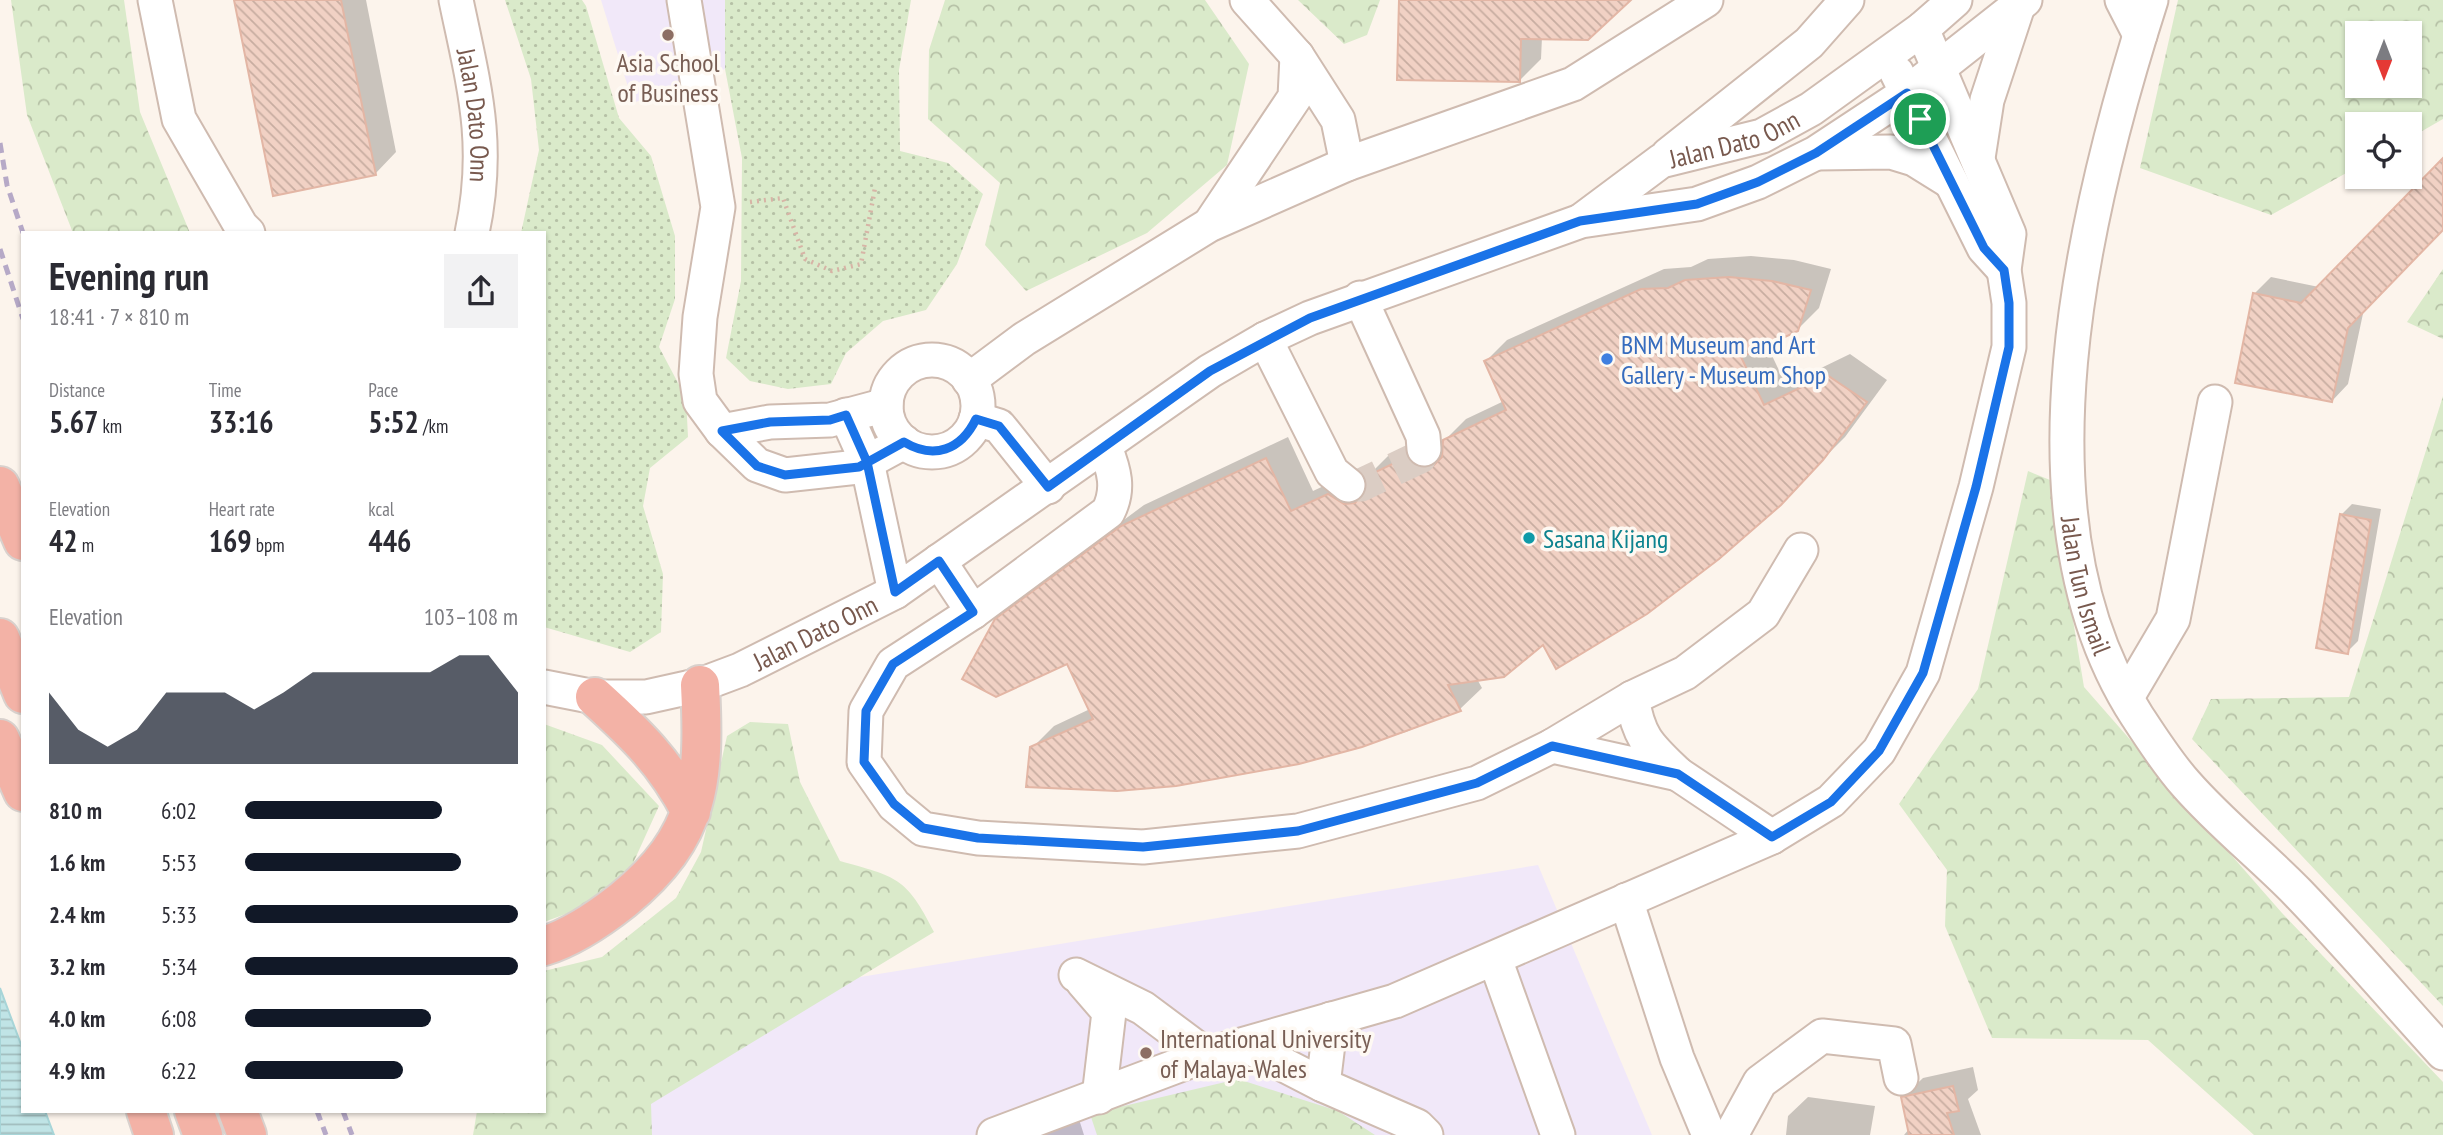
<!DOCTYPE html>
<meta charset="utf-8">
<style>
:root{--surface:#fff;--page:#f2f2f3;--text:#2b2b33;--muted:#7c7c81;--accent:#111827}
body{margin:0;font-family:"PT Sans Narrow",sans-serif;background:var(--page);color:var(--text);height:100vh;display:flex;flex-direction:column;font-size:26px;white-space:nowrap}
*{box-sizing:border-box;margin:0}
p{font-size:23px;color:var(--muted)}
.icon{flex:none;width:38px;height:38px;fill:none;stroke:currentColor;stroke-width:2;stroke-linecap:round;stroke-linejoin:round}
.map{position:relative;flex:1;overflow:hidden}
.details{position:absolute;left:21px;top:231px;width:525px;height:882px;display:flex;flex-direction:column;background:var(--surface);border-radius:0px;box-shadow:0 2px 5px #0004}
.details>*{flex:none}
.needle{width:46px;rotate:180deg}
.controls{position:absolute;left:2345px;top:21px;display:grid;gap:14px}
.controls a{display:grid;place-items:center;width:77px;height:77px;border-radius:0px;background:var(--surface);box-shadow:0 2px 5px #0004;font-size:35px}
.pin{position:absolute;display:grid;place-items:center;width:60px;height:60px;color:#fff;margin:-30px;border:4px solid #fff;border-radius:50%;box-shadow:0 2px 7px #0007}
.round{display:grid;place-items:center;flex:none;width:74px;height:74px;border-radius:0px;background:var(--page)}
.overview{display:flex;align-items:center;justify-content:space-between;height:119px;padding:0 28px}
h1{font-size:38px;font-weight:600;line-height:52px}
.stats{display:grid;grid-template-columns:repeat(3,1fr);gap:10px;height:119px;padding:7px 28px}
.stats div{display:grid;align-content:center}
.stats b{font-size:30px;font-weight:600}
.stats small{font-size:19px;font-weight:400}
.stats p{font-size:19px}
.chart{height:196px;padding:14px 28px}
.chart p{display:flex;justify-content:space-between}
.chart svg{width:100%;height:126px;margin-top:7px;fill:var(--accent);opacity:.7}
ul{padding:0 28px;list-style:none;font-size:23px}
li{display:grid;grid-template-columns:112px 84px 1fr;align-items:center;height:52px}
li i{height:18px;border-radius:9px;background:var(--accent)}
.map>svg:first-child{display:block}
</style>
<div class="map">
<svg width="2443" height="1135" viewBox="0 0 2443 1135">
<defs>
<pattern id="grass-dots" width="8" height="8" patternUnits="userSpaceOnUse" patternTransform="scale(1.75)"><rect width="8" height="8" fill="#daeaca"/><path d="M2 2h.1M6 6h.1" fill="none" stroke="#b6c1a6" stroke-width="1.8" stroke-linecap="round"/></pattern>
<pattern id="forest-crowns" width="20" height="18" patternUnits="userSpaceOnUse" patternTransform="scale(1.75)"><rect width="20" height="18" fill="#daeaca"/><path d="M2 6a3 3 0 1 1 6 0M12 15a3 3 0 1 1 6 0" fill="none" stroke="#b6c1a6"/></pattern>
<pattern id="water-rules" width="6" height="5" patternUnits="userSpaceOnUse" patternTransform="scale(1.75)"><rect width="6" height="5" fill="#c0e4e6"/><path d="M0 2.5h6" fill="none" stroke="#a1bcbd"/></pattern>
<pattern id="building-back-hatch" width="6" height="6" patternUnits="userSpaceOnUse" patternTransform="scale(1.75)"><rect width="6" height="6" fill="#f1d1c4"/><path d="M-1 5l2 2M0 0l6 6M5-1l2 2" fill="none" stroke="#c8ada1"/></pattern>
</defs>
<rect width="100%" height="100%" fill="#fcf4ec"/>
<!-- education -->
<path fill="#f1e8f9" d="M 601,0 L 725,0 L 725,69 L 633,103 Z
M 1538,865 L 1652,1135 L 595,1135 L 757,994 Z"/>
<!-- grass -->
<path fill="url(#grass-dots)" d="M 505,0 L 582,0 L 586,6 L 619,118 L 651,156 L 675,236 L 675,299 L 659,347 L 686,398 L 688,437 L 650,468 L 643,506 L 663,574 L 661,632 L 630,652 L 544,627 L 544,233 L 521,233 L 539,150 L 531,79 Z
M 725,0 L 911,0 L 899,70 L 900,151 L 948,163 L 983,194 L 957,264 L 926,310 L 883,321 L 846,353 L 831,384 L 788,389 L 750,381 L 726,358 L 741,281 L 742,158 L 725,69 Z"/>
<!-- forest -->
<path fill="url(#forest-crowns)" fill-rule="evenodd" d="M 11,0 L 124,0 L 140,112 L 190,233 L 73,233 L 27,115 Z
M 945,0 L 1205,0 L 1249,64 L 1227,165 L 1147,233 L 1026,291 L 985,245 L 1000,183 L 928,119 L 929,50 Z
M 1298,0 L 1380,0 L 1367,35 L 1344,44 Z
M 2178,0 L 2443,0 L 2443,119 L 2410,138 L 2410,124 L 2357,124 L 2357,167 L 2271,215 L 2140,168 ZM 2357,33 L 2410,33 L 2410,86 L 2357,86 Z
M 2443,269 L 2443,339 L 2407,322 Z
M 2443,396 L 2443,1006 L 2192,739 L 2211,699 L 2349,697 Z
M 2028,471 L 2050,480 L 2084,687 L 2282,913 L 2443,1082 L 2443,1135 L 2254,1135 L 2148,1040 L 1992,1038 L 1945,926 L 1947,870 L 1899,804 L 1978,689 Z
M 750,722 L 788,724 L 800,782 L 840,861 C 896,877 906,876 934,932 L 651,1104 L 652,1135 L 473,1135 L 477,1111 L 544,1111 L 544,971 L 602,957 L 676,898 L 701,852 L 727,736 Z
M 544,724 L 602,745 L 659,806 L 630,870 L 593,904 L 544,922 Z
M 1238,1079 L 1338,1111 L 1375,1135 L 1097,1135 L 1090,1114 Z"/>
<!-- water -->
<path fill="url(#water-rules)" stroke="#a7d5d8" stroke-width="2" d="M 0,988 L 23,1050 L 23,1111 L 45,1111 L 54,1135 L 0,1135 Z"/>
<!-- shadow -->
<path fill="#0003" d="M 235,0 L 366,0 L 396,152 L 375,174 Z
M 1400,0 L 1629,0 L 1542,37 L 1541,59 L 1520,80 Z
M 2443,160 L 2443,228 L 2364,309 L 2348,384 L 2332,401 L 2254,294 L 2271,277 L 2319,287 Z
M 1751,256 L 1794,260 L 1831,269 L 1819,308 L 1797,330 L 1766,343 L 1786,385 L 1850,354 L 1887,380 L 1845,437 L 1788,494 L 1698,574 L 1608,638 L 1557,667 L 1544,642 L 1477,679 L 1482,688 L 1460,709 L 1406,732 L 1321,757 L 1032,748 L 1054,726 L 1090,709 L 1068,662 L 997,620 L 1019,598 L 1144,505 L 1288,437 L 1313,491 L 1351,473 L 1368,484 L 1367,477 L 1389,455 L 1429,437 L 1438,446 L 1444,445 L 1444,441 L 1466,419 L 1504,401 L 1486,361 L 1507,340 L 1664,269 L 1691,267 L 1708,259 Z
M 2352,504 L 2381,509 L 2358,641 L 2347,652 L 2341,515 Z
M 1973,1067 L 1978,1090 L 1968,1099 L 1981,1135 L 1904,1135 L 1909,1129 L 1903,1097 L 1923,1078 Z
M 1808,1097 L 1875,1106 L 1870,1135 L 1786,1135 L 1788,1116 Z
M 1078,1116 L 1084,1135 L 1028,1135 Z"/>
<!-- building -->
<path fill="url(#building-back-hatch)" stroke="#e3b6a5" stroke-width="2" d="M 234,0 L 341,0 L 376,175 L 273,196 Z
M 1399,0 L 1631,0 L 1588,40 L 1521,39 L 1520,82 L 1397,80 Z
M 2443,158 L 2443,230 L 2348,328 L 2332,402 L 2235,383 L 2253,293 L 2301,303 Z
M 1729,277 L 1772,281 L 1811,290 L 1798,331 L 1741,357 L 1764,405 L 1827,375 L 1867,402 L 1823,460 L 1781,505 L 1719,559 L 1647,614 L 1556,669 L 1543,645 L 1504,677 L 1448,685 L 1461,711 L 1362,747 L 1299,764 L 1176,786 L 1117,791 L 1026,787 L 1030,747 L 1093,719 L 1067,664 L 996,697 L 962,679 L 995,619 L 1121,526 L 1266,458 L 1291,511 L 1328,494 L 1344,504 L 1355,503 L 1367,489 L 1365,477 L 1407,457 L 1416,467 L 1434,465 L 1442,457 L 1443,440 L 1506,410 L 1484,361 L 1641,289 L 1668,288 L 1685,280 Z
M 2340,514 L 2371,520 L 2348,654 L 2316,648 Z
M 1953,1086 L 1959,1111 L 1947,1113 L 1954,1135 L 1909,1135 L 1901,1097 Z"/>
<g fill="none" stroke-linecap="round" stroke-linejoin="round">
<!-- minor-tunnel -->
<path stroke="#dbcdc4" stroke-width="33" stroke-dasharray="33 17" stroke-linecap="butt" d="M 1348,485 L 1361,485 L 1420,457 L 1424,449"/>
<!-- minor casing -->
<g stroke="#cfbbb0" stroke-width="37">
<g id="minor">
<path d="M 155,0 L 179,119 L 241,226 L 248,233"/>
<path id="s1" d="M 456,0 C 474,86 491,144 472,233"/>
<path d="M 684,0 L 718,207 L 700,317 L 696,374 L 700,401 L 722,431"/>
<path d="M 1247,0 L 1297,56 L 1338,120 L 1347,164"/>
<path d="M 2122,0 L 2140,35"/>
<path id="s2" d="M 2151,0 C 2084,209 2008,518 2137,716 C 2152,739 2168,764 2186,784 C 2220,823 2262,856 2298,893 C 2348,945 2395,1000 2443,1053"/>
<path d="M 1897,73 L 1984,248 L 2004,270"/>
<path d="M 1818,153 L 1891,152 L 1914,159 L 1951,182"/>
<path d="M 1668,155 L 1809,43 L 1847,0"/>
<path d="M 1978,158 L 1987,100 L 2017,9"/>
<path id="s3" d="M 1582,220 L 1661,161 L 1762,136 L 1811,109 L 1922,29 L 1955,0"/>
<path d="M 1210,224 L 1295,97 L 1297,56"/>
<path d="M 1360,298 L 1423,436 L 1424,449"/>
<path d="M 1265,339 L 1332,472 L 1348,485"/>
<circle cx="932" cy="406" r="46"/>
<path d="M 969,380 L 1024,339 L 1209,225 L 1347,164 L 1573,84 L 1706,0"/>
<path d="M 886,405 L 830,420 L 770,422 L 722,431 L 757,465 L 785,475 L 858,467 L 904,442"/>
<path d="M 846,415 L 867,462 L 895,592"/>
<path d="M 976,419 L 999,426 L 1048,487"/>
<path d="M 1105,447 C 1114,470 1120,489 1108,512 L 973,612 L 893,664 L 866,711 L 864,762 L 894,805 L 923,829 L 978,838 L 1143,847 L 1298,831 L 1477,783 L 1552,746 L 1632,698 L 1685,673 L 1763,614 L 1801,550"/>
<path d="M 939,561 L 973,612"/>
<path id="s4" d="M 544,687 L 595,697 L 646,697 L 700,685 L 740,670 L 895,592 L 1210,371 L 1265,339 L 1310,318 L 1581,221 L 1697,204 L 1758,182 L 1816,153 L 1907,93 L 2025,0"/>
<path d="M 2127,697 L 2173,619 L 2215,402"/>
<path d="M 1552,746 L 1678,774 C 1649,746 1639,739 1632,698"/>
<path d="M 1678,774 L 1772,837"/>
<path d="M 1626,900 L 1677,1058 L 1709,1135"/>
<path d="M 1495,959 L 1558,1135"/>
<path d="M 1076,975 L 1143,1008 L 1206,1055"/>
<path d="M 1083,982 L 1109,1012 L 1099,1097"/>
<path d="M 1245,1045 L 1323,1085 L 1417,1126 L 1426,1135"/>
<path d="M 1323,1085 L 1331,1019"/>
<path d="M 994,1135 L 1206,1055 L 1395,1001 L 1772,837 L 1831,801 L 1879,751 L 1923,673 L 1976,487 L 2009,347 L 2009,303 L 2004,270 L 2009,234 L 1922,29"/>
<path d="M 1731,1135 L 1760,1082 L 1822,1036 L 1894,1044 L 1901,1078"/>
</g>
</g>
<!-- highway casing -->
<g stroke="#d9d1cd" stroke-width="42">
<path id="highway" d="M 0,486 L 23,541
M 0,638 L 23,694
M 595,697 C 637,735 665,762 691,812
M 0,739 L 23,792
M 544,946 C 573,937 599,919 623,900 C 701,836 705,781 700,685
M 146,1111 L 154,1135
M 194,1111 L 203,1135
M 238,1111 L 247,1135"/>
</g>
<!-- path -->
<path stroke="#d7b4a6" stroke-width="4.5" stroke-dasharray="2 5" stroke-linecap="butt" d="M 750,202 L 783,198 L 805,259 L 832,271 L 861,264 L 875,188"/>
<!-- minor -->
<use href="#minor" stroke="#fff" stroke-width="33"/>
<!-- highway -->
<use href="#highway" stroke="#f3b2a6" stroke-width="38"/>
<!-- rail -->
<path stroke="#b6a9c7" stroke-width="5" stroke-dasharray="10 7" stroke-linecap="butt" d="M 0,143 L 7,185 L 23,233
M 0,249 L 23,319
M 317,1111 L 326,1135
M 343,1111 L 352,1135"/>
</g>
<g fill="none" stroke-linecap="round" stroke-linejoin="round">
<!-- route casing -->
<g stroke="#fff" stroke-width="14">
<path id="route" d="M 1920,119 L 1907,93 L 1816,153 L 1758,182 L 1697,204 L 1580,221 L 1310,318 L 1210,371 L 1048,487 L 999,426 L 976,419 C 961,450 934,460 904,442 L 859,467 L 785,475 L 757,466 L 722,431 L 770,422 L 830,420 L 846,415 L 867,462 L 895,592 L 939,561 L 973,612 L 893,664 L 866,711 L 864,762 L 894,804 L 923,828 L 978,838 L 1143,847 L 1298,831 L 1477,783 L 1552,746 L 1678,774 L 1772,837 L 1831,802 L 1879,751 L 1923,673 L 1976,487 L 2009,347 L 2009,303 L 2004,270 L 1984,248 L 1920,119"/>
</g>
<!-- route -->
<use href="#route" stroke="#1a73e8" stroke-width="9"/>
</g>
<!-- markers -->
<g fill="#8d6e63" stroke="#fef9f3" stroke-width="2.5">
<circle cx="668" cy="35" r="7"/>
<circle cx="1146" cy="1053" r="7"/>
</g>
<circle fill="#3f7fe0" stroke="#fef9f3" stroke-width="2.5" cx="1607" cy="359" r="7"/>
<circle fill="#0f9aa8" stroke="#fef9f3" stroke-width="2.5" cx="1529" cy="538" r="7"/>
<g text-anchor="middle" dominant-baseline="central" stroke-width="7" stroke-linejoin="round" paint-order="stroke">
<!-- education labels -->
<g font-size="26" fill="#785e54" stroke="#fef9f3">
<text x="668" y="62">Asia School<tspan x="668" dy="30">of Business</tspan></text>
<text x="1160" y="1038" text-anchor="start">International University<tspan x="1160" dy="30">of Malaya-Wales</tspan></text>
</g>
<!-- street labels -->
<g font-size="26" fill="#78594e" stroke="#fef9f3">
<text stroke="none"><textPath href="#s1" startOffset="117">Jalan Dato Onn</textPath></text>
<text stroke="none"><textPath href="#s3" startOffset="175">Jalan Dato Onn</textPath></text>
<text stroke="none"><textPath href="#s2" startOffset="597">Jalan Tun Ismail</textPath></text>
<text stroke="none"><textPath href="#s4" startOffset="285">Jalan Dato Onn</textPath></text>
</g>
<!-- shop labels -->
<g font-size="26" fill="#366cbe" stroke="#fef9f3" text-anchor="start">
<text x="1621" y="344">BNM Museum and Art<tspan x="1621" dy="30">Gallery - Museum Shop</tspan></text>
</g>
<!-- culture labels -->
<g font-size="26" fill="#0d838f" stroke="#fef9f3" text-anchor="start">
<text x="1543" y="538">Sasana Kijang</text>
</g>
</g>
</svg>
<div class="controls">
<a><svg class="needle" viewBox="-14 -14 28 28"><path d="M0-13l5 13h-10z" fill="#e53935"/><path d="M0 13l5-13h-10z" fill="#7c7c81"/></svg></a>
<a><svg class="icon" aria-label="locate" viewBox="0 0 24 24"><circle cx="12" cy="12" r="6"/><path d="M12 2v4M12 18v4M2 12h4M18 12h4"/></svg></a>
</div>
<div class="pin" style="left:1920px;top:119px;background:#1e9e55"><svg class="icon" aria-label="arrive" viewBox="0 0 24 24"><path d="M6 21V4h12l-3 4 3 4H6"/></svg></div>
<section class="details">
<div class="overview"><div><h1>Evening run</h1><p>18:41 · 7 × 810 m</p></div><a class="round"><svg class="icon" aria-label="share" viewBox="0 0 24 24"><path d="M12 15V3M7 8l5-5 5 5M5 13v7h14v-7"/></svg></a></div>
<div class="stats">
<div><p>Distance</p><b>5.67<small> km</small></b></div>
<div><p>Time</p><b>33:16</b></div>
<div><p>Pace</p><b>5:52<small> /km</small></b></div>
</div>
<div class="stats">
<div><p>Elevation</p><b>42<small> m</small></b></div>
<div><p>Heart rate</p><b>169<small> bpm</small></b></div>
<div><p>kcal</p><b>446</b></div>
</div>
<div class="chart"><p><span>Elevation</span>103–108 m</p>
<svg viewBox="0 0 160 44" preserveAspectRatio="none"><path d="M0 44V19L10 32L20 38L30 32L40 19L50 19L60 19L70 25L80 19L90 12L100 12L110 12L120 12L130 12L140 6L150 6L160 19V44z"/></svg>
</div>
<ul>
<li><b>810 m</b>6:02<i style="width:72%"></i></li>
<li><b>1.6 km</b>5:53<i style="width:79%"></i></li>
<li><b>2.4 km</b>5:33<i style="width:100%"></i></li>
<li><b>3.2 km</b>5:34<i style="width:100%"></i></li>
<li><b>4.0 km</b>6:08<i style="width:68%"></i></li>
<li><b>4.9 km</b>6:22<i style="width:58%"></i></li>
</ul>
</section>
</div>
